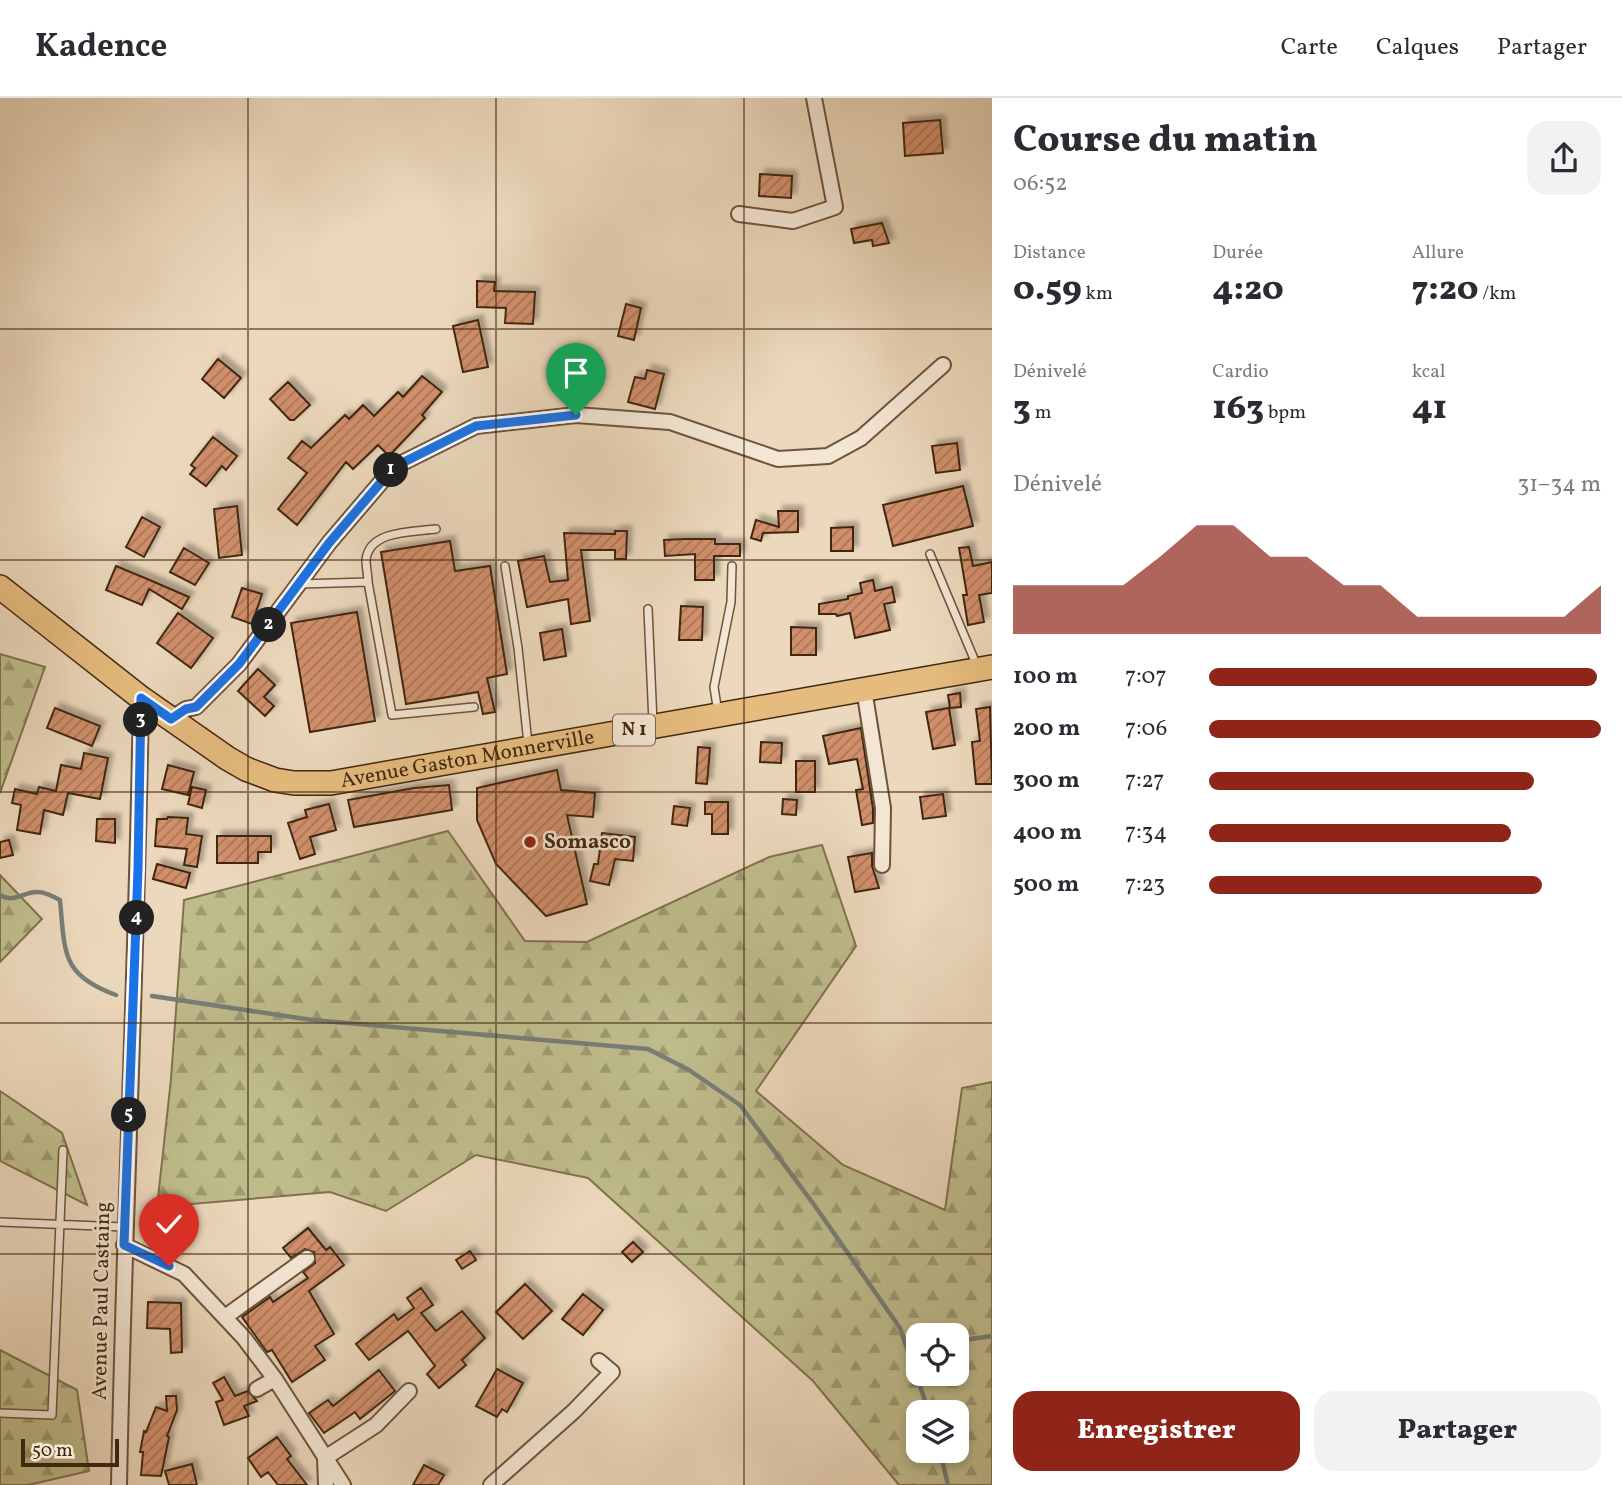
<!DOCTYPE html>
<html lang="fr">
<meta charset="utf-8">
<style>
:root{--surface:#fff;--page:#f2f2f3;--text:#2b2b33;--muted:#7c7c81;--line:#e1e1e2;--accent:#8f2418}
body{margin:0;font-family:Vollkorn,serif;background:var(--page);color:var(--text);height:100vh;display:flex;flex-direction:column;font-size:26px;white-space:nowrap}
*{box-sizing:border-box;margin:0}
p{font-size:23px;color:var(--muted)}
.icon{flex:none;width:38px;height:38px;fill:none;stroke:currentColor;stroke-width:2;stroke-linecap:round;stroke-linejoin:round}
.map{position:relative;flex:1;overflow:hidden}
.details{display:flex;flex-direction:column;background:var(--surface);width:630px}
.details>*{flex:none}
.fabs{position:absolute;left:906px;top:1225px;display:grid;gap:14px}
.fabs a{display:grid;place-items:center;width:63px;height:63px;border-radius:14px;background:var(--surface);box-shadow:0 4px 10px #0003;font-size:35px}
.scale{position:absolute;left:21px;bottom:18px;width:98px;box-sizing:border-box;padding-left:7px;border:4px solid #412811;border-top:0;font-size:19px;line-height:24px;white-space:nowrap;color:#412811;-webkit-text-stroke:5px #f3e6d3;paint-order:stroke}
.pin{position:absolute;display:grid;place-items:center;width:60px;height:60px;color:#fff;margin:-72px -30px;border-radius:50% 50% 50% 0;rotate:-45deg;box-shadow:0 0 7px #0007}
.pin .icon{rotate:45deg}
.km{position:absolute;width:35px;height:35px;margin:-18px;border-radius:50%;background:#222;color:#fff;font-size:19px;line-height:35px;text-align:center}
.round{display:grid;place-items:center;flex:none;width:74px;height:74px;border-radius:21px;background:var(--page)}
.head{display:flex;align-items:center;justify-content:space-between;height:119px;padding:0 21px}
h1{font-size:38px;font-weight:800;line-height:52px}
.figures{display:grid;grid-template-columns:repeat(3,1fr);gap:10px;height:119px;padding:7px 21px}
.figures div{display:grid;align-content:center}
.figures b{font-size:35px;font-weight:800}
.figures small{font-size:19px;font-weight:400}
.figures p{font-size:19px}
.chart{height:196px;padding:14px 21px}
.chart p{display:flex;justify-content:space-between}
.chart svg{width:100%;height:126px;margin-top:7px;fill:var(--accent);opacity:.7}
.cta{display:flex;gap:14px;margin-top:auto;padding:14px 21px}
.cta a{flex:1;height:80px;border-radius:21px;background:var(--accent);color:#fff;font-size:28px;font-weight:800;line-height:80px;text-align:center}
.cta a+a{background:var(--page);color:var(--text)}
ul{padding:0 21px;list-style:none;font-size:23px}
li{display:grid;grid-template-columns:112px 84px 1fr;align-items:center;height:52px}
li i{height:18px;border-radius:9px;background:var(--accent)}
header{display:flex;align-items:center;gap:42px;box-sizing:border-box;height:98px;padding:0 35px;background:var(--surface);border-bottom:2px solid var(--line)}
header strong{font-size:33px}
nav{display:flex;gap:38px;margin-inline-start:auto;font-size:24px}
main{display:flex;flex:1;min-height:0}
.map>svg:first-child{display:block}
</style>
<header>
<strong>Kadence</strong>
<nav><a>Carte</a><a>Calques</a><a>Partager</a></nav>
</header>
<main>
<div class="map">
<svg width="992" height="1387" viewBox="0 0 992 1387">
<defs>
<pattern id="forest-firs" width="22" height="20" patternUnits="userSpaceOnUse" patternTransform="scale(1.75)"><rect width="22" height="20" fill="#bfbc8c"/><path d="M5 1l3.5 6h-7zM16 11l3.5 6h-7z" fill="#9d9971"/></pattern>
<pattern id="building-hatch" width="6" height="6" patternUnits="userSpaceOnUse" patternTransform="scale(1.75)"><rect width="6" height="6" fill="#d18f6c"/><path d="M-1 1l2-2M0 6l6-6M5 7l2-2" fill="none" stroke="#ab7557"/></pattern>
<filter id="shadow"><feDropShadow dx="5" dy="-5" stdDeviation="2" flood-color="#0004"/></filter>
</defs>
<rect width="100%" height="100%" fill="#ecd8bc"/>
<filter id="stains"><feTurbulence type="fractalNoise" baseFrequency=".00286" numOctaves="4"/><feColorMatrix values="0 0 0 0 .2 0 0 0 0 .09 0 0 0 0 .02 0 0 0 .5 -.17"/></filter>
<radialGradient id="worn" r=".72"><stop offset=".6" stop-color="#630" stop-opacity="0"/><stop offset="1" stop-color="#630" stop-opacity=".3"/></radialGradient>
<!-- forest -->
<path fill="url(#forest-firs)" stroke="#80724e" stroke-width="2" fill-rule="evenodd" d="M 0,556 L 45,569 L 0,695 Z
M 448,733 L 525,843 L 587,844 L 769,759 L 822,747 L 856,848 L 756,993 L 843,1067 L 945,1112 L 962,990 L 992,984 L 992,1387 L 899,1387 L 813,1283 L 588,1080 L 476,1057 L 386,1113 L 330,1094 L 157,1109 L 171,981 L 184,802 ZM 919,1237 L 957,1237 L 957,1276 L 919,1276 ZM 919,1314 L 957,1314 L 957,1353 L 919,1353 Z
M 0,777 L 42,821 L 0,864 Z
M 0,993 L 62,1035 L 87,1107 L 0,1063 Z
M 0,1252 L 77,1292 L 89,1373 L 28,1387 L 0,1387 Z"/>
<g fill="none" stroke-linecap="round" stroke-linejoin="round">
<!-- stream -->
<path stroke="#787e77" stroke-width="4.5" d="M 0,797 C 14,806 24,793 38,794 C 46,794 53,799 60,802 C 65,855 61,877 116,897
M 152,898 L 312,922 L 648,951 L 689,972 L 740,1007 L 815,1108 L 900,1230 L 929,1314
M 957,1243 L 992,1238
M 940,1353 L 948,1387"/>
</g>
<!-- building -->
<path fill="url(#building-hatch)" stroke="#412811" stroke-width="2" filter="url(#shadow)" d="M 940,22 L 943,55 L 905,58 L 903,25 Z
M 760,76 L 792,78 L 791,100 L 759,98 Z
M 882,125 L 889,145 L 873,148 L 872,142 L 854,145 L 851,131 Z
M 477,183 L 495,184 L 494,193 L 535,194 L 533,226 L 505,225 L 506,210 L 477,209 Z
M 626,206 L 641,210 L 634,242 L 618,238 Z
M 478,222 L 488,269 L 463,274 L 453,228 Z
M 218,261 L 241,280 L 224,300 L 202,281 Z
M 647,272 L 664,276 L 655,311 L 628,304 L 635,279 L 645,281 Z
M 422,278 L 442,294 L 422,317 L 425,320 L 389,358 L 378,347 L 353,371 L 346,364 L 297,427 L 278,411 L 307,375 L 288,360 L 302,343 L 311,350 L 345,317 L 349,321 L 363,307 L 374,318 L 398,294 L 403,299 Z
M 288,284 L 310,307 L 294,322 L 290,322 L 270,301 Z
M 213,339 L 237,358 L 226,372 L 222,368 L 206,388 L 190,376 L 195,370 L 191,367 Z
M 957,345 L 960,372 L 936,375 L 932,348 Z
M 963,388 L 973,428 L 893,448 L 883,407 Z
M 237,408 L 242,457 L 219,460 L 214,411 Z
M 778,413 L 798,413 L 798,434 L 763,435 L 761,443 L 751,440 L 756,422 L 779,429 Z
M 142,419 L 160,429 L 144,459 L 126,449 Z
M 853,429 L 853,453 L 831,453 L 831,430 Z
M 615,433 L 627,433 L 626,461 L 615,461 L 615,452 L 581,452 L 590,523 L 571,526 L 568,501 L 527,509 L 518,463 L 544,458 L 550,484 L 568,482 L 564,435 L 615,436 Z
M 684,441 L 715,441 L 715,446 L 740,446 L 740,458 L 714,458 L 714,482 L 695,482 L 695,456 L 665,458 L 664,442 Z
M 450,443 L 455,473 L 490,468 L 507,576 L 487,580 L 495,614 L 483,616 L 478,594 L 406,606 L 381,454 Z
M 969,449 L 973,468 L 992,464 L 992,495 L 979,497 L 984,524 L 968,527 L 963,497 L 967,497 L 959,450 Z
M 184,450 L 209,465 L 195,487 L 170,474 Z
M 116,468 L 152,483 L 189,499 L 182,511 L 149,491 L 142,507 L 106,492 Z
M 873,482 L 875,493 L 892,489 L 895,504 L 884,506 L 890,532 L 855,540 L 850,515 L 837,518 L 836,516 L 819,516 L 819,506 L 848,501 L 848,498 L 862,495 L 860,485 Z
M 242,490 L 262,496 L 252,526 L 232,519 Z
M 681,508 L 703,509 L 702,542 L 679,542 Z
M 357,514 L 375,623 L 310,634 L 291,525 Z
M 178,515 L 213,540 L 191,570 L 157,545 Z
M 791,529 L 816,530 L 816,557 L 791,557 Z
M 562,531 L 566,558 L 544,562 L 540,535 Z
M 258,571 L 275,587 L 264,599 L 274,608 L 265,618 L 238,593 Z
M 960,595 L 961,609 L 950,610 L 948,597 Z
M 990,609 L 992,686 L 976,686 L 972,644 L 980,643 L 976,611 Z
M 55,610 L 100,628 L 92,648 L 47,630 Z
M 949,610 L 955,647 L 933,651 L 926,614 Z
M 861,630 L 873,711 L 873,725 L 862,727 L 856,692 L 863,691 L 857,661 L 829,666 L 823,638 Z
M 761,644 L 782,645 L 781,665 L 760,664 Z
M 698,649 L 710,650 L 707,686 L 696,685 Z
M 84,655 L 108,660 L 100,701 L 68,695 L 63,717 L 44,712 L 40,736 L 17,732 L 21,707 L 12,705 L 15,691 L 37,696 L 39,689 L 56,693 L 61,667 L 81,671 Z
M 796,663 L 815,663 L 815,694 L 796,694 Z
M 168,667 L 194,674 L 188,697 L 162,691 Z
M 557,672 L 561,692 L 595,695 L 593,719 L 567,717 L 587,806 L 546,818 L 496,766 L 477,722 L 477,690 Z
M 449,687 L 452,712 L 354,729 L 348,702 L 414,690 Z
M 192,689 L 206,692 L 202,710 L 188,706 Z
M 943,696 L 946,718 L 923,721 L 920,699 Z
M 783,701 L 797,702 L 796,717 L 782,716 Z
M 705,704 L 728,704 L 728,736 L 712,736 L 712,716 L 705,716 Z
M 329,706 L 336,732 L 310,739 L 315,756 L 300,761 L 288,725 L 307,719 L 305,712 Z
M 674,708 L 690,710 L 687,728 L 672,726 Z
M 168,719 L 188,720 L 186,736 L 202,738 L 197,769 L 184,767 L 187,751 L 155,748 L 157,721 L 167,721 Z
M 97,721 L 115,721 L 115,745 L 96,743 Z
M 602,735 L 635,739 L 633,763 L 615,761 L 609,787 L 590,783 L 594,766 L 598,766 Z
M 217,738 L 271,738 L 271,754 L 258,754 L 258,765 L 217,765 Z
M 9,742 L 13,757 L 0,760 L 0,744 Z
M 872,755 L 872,768 L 879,790 L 855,794 L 848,759 Z
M 157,766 L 190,775 L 186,790 L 153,781 Z
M 308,1130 L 326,1152 L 330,1149 L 344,1167 L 309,1193 L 334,1236 L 315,1248 L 325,1262 L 292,1284 L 272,1252 L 267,1254 L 242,1219 L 270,1199 L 273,1204 L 308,1180 L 303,1174 L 315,1165 L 314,1154 L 305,1151 L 291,1160 L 283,1150 Z
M 633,1144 L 643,1154 L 632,1164 L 622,1154 Z
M 470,1153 L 476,1162 L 462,1171 L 456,1162 Z
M 525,1186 L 552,1213 L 523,1241 L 496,1214 Z
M 421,1190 L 433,1207 L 421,1215 L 436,1233 L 462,1213 L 485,1240 L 462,1262 L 466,1267 L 439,1290 L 427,1276 L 435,1268 L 408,1233 L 369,1262 L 356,1246 L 394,1216 L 398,1222 L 414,1210 L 407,1200 Z
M 583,1196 L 603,1212 L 583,1237 L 562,1221 Z
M 148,1204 L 181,1205 L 182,1254 L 171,1255 L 170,1231 L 147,1230 Z
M 497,1271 L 523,1285 L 507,1314 L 502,1311 L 497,1319 L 476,1308 Z
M 379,1272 L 395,1293 L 360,1321 L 355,1314 L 324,1335 L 309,1315 L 328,1302 L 333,1308 Z
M 224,1279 L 235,1298 L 248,1293 L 257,1303 L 244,1308 L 249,1318 L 224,1327 L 216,1304 L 223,1302 L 213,1285 Z
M 166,1298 L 176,1298 L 177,1312 L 167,1338 L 169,1339 L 161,1378 L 141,1377 L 143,1354 L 140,1354 L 144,1333 L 146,1334 L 156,1309 L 167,1313 Z
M 277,1339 L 291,1358 L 287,1361 L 307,1387 L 278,1387 L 268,1374 L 261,1379 L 248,1360 Z
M 192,1366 L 197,1387 L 169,1387 L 165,1373 Z
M 424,1367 L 444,1377 L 438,1387 L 413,1387 Z"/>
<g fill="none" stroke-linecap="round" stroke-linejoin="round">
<!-- lane casing -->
<g stroke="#6c543c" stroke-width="10">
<path id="lane" d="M 930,456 L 977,568
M 505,468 L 518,550 L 528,646
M 368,484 C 368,477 366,469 366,462 C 369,432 413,434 436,431
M 300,486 L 368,484 L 392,617 L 474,609
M 648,511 L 653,625
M 718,615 L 714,589 L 731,504 L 732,468
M 0,1124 L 124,1129
M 0,1315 L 52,1317 L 63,1052"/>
</g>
<!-- street casing -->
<g stroke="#6c543c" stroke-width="18">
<path id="street" d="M 739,116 L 793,123 L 835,109 L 814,0
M 864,591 L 883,710 L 882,767
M 171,621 L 186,611 L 196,609 L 239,566 L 329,445 L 394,369 L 476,328 L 576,317 L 670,324 L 778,361 L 828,358 L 861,340 L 943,267
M 124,1147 L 184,1176 L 244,1240 L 275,1281 L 343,1387
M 225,1219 L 307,1160
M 257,1291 L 275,1281
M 119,1387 C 124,1124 137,862 141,600
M 326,1387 L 325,1360 L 376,1327 L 409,1293
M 491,1387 L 574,1313 L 612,1274 L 599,1263"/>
</g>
<!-- primary casing -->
<g stroke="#412811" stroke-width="26">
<g id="primary">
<path id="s1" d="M 0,489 L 141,600 L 227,660 L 246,671 L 275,682 L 294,685 L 331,685 L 992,569"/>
</g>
</g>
<!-- lane -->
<use href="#lane" stroke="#f3e6d3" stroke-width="7"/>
<!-- street -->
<use href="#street" stroke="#f3e6d3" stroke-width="14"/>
<!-- primary -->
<use href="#primary" stroke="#e6bc7e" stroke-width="23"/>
</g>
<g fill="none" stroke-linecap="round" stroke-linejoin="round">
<!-- route casing -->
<g stroke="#fff" stroke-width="14">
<path id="route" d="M 169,1168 L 124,1147 L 138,771 L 141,600 L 171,621 L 186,611 L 196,609 L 239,566 L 329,445 L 394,369 L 476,328 L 576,317"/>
</g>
<!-- route -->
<use href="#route" stroke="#1a73e8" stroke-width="9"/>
</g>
<!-- grid -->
<path fill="none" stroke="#412811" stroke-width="2" stroke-opacity="0.55" d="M 248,0 L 248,1387M 496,0 L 496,1387M 744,0 L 744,1387M 0,231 L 992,231M 0,462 L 992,462M 0,694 L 992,694M 0,925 L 992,925M 0,1156 L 992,1156"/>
<!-- markers -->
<circle fill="#8f2418" stroke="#f3e6d3" stroke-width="2.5" cx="530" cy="744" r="7"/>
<g text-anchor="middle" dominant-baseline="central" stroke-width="5" stroke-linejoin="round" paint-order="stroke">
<!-- shield labels -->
<rect fill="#f3e6d3" stroke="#76614b" stroke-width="2" x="613" y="616.5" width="42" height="31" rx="5"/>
<g font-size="19" font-weight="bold" fill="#412811">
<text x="634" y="632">N 1</text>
</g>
<!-- street labels -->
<g font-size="21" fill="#412811" stroke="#f3e6d3">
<text stroke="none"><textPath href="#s1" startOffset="532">Avenue Gaston Monnerville</textPath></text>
<text transform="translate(102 1203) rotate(-89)">Avenue Paul Castaing</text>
</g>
<!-- poi labels -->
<g font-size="21" font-weight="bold" fill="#412811" stroke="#f3e6d3" text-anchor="start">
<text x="544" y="744">Somasco</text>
</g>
</g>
<rect width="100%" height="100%" filter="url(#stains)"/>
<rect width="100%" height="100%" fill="url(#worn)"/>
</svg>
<div class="fabs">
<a><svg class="icon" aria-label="locate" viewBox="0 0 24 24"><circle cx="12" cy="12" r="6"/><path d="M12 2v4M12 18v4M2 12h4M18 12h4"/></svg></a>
<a><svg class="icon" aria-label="layers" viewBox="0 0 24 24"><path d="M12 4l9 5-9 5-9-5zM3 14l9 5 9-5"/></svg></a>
</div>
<div class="scale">50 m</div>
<div class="pin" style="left:576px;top:317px;background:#1e9e55"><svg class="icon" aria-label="arrive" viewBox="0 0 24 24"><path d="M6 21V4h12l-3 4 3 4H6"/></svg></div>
<div class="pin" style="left:169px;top:1168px;background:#d93025"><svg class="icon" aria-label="check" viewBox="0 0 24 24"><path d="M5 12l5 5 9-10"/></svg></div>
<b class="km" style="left:391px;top:372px">1</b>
<b class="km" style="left:269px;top:527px">2</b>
<b class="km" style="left:141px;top:622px">3</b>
<b class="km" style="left:137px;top:820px">4</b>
<b class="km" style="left:129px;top:1017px">5</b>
</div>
<section class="details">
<div class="head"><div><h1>Course du matin</h1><p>06:52</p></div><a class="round"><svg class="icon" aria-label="share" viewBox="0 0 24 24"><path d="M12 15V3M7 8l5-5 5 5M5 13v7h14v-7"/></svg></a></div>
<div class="figures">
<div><p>Distance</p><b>0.59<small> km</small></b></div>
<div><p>Durée</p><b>4:20</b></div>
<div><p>Allure</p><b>7:20<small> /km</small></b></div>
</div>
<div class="figures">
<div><p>Dénivelé</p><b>3<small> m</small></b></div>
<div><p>Cardio</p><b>163<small> bpm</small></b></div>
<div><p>kcal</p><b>41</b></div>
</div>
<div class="chart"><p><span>Dénivelé</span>31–34 m</p>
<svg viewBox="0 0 160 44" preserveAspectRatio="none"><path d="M0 44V27L10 27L20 27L30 27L40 17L50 6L60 6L70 17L80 17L90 27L100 27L110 38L120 38L130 38L140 38L150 38L160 27V44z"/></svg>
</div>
<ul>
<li><b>100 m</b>7:07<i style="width:99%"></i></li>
<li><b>200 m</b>7:06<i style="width:100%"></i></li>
<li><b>300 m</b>7:27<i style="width:83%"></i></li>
<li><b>400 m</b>7:34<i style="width:77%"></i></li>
<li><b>500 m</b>7:23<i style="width:85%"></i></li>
</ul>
<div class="cta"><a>Enregistrer</a><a>Partager</a></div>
</section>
</main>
